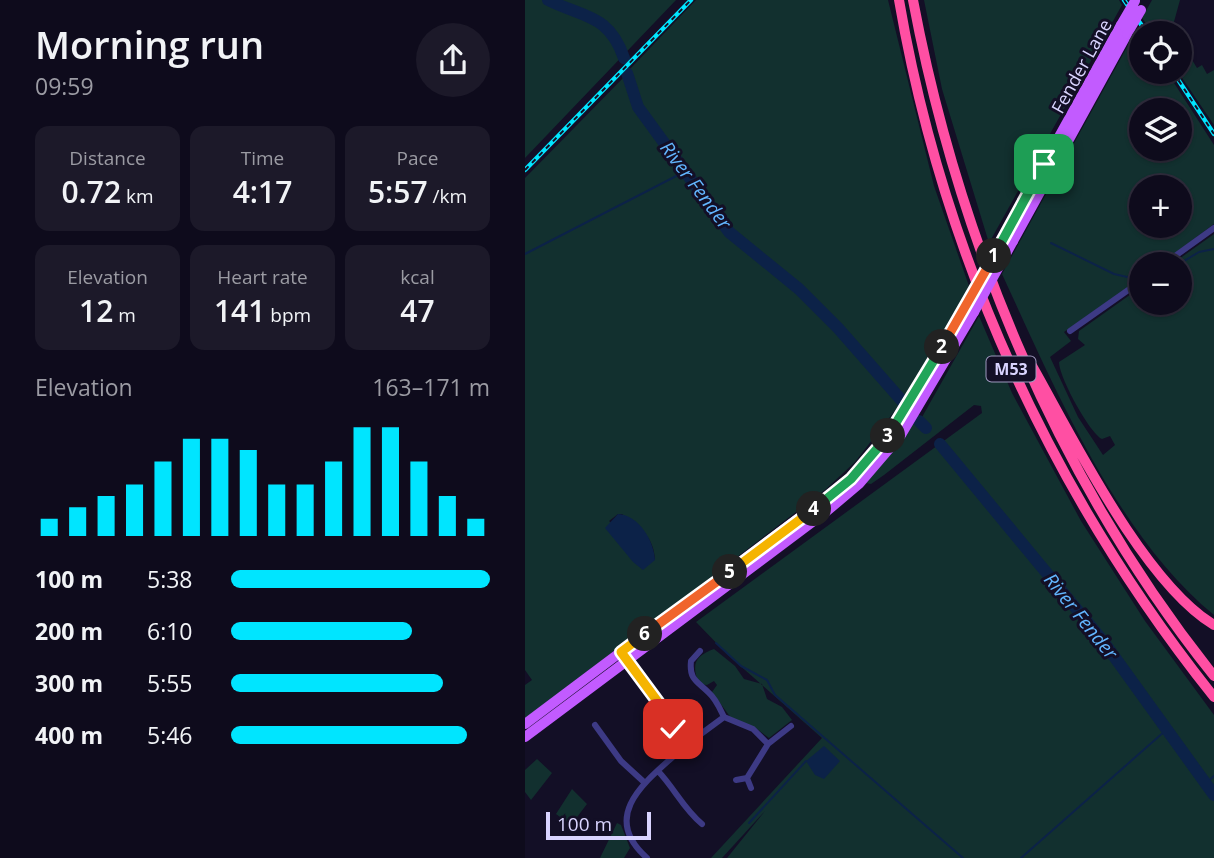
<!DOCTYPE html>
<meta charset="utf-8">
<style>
:root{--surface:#0e0b1c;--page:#1c1929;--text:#f1f3f6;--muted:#9b9ba3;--line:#2e2b3b;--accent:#00e5ff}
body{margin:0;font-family:"Open Sans",sans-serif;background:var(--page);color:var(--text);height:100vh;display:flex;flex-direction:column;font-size:26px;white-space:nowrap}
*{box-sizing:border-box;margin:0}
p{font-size:23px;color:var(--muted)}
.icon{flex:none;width:38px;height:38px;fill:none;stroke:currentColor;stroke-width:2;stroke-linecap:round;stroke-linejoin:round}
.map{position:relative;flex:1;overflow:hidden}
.side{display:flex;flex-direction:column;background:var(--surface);width:525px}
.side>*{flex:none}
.fabs{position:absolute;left:604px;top:21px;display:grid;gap:14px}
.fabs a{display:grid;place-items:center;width:63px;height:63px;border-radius:50%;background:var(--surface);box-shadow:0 2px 5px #0004,0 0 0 2px var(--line);font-size:35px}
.scale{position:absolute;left:21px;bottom:18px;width:105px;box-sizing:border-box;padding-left:7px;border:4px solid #d9d4ff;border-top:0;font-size:19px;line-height:24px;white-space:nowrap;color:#d9d4ff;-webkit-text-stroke:5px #130f26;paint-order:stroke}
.pin{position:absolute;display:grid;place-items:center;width:60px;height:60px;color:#fff;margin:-30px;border-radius:14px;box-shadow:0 4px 10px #0006}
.km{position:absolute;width:35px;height:35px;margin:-18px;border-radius:50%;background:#222;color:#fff;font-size:19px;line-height:35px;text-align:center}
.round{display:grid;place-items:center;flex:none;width:74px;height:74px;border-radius:37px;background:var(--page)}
.summary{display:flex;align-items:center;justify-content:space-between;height:119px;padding:0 35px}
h1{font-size:38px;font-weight:600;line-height:52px}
.stats{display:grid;grid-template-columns:repeat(3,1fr);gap:10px;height:119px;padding:7px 35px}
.stats div{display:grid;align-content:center;border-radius:14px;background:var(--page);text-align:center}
.stats b{font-size:30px;font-weight:600}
.stats small{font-size:19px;font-weight:400}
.stats p{font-size:19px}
.chart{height:196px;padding:14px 35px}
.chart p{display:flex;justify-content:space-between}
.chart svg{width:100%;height:126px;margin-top:7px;stroke:var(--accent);stroke-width:6}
ul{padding:0 35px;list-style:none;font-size:23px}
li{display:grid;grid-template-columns:112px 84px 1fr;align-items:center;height:52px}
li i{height:18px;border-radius:9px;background:var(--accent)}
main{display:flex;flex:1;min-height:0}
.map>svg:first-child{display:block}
</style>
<main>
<section class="side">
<div class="summary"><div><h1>Morning run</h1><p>09:59</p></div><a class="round"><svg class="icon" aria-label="share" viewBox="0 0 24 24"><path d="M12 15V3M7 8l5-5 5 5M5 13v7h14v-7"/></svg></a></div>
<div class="stats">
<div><p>Distance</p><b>0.72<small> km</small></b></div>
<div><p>Time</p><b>4:17</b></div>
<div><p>Pace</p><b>5:57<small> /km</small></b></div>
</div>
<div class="stats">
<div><p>Elevation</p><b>12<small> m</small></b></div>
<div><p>Heart rate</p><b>141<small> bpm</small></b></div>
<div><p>kcal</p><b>47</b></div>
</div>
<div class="chart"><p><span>Elevation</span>163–171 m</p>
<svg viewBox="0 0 160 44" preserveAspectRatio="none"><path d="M5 44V38M15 44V34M25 44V30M35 44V26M45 44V18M55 44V10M65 44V10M75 44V14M85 44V26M95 44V26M105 44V18M115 44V6M125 44V6M135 44V18M145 44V30M155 44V38"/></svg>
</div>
<ul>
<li><b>100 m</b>5:38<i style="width:100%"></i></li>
<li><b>200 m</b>6:10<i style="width:70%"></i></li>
<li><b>300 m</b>5:55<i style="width:82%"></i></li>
<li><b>400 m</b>5:46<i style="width:91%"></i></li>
</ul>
</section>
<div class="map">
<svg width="689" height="858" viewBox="0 0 689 858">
<rect width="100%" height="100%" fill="#130f26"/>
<!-- green -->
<path fill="#12302f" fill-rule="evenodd" d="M 0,0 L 151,0 L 0,158 Z
M 171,0 L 363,0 L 409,186 L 444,286 L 379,400 L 301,311 L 207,228 L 114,107 L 104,70 Z
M 399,0 L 594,0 L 597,5 L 464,243 L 417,89 Z
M 627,0 L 655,0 L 647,29 L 650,33 L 628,33 L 617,18 Z
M 613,27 L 617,33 L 616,72 L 642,72 L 689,145 L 689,224 L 635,264 L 616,264 L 616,278 L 539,332 L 546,341 L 525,357 L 553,417 L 578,455 L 590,445 L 585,436 L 577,439 C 564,432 534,377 534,362 L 560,345 L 553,339 L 554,331 L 616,287 L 616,303 L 654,303 L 654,264 L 647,264 L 689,234 L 689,615 C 591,535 529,386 477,274 ZM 616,110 L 654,110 L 654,149 L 616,149 ZM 616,187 L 654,187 L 654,226 L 616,226 Z
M 655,40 L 672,68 L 677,65 L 682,74 L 689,70 L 689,125 L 653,72 Z
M 100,76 L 114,114 L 192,219 L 282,301 L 375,404 L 330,462 L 301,489 L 0,719 L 0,685 L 7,680 L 0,670 L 0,178 ZM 93,514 L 97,514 C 115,527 129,537 130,560 L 84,521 Z
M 454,316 L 487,393 L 556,521 L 620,621 L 689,715 L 689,794 L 602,671 L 418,444 L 415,446 L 549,608 L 689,797 L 689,858 L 202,858 L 240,811 L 197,858 L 186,858 L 297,738 L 203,655 L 171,622 L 457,413 L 456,406 L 449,405 L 359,475 L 346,484 L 341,483 L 388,423 L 392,426 Z
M 189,649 L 210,666 L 219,679 L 237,684 L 242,699 L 257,707 L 267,720 L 244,738 L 232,729 L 206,718 L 187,692 L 192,685 L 189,681 L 182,685 L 174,684 C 166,664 170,656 189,649 Z
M 12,759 L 27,773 L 6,800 L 0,792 L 0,770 Z
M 47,789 L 62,804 L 46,825 L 31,814 Z
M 92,823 L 96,825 L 105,848 L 99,858 L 75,858 Z"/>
<!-- water -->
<path fill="#0c2248" d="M 93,514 C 114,515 129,541 130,560 L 118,570 L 108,562 L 80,528 Z
M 299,746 L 315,761 L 299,779 L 290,775 L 281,761 Z"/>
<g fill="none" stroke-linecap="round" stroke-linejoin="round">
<!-- stream -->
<path stroke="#0c2248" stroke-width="2" d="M 526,243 L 589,274 L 611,279
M 0,254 L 159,172
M 654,264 L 674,252 L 689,249
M 191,643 L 216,666 L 242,680 L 250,695 L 438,858
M 680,784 L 689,776
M 224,823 L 281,761
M 496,858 L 640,731"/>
<!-- river -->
<path stroke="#0c2248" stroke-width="12" d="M 23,0 C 59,18 84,14 99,58
M 102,73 L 113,107 L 204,232 L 274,289 L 313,328 L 378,402
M 394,421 L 401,428
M 415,444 L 578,641 L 689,795"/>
<!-- minor -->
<path stroke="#3d3a85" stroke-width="6" d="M 639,264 L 689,228
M 545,331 L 616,281
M 175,651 L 166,661 C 164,680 172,681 184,693 C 191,699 195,709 199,717
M 102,659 L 161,745 L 199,717 L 228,729 L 243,744 L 222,778 L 226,788
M 70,725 L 96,761 L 120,783
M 243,744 L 266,726
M 133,771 C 150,789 158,808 177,824
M 211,780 L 222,778
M 122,858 C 71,813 127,777 161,745"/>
<!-- primary -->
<path stroke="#c25bff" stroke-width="10" d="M 479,236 L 596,25
M 488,241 L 602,34
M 0,724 L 326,479 L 369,429 L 441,307
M 0,737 L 302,511 L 334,484 L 376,435 L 449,312"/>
<!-- motorway -->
<path stroke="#ff4fa3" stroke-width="10" d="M 374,0 C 418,256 527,494 689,697
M 388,0 C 434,243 534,482 689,676
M 506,364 C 547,436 618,582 689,625"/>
<!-- rail casing -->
<g stroke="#00e5ff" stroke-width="4.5">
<path id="rail" d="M 599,0 L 622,33
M 648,72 L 689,134
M 0,170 L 166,0"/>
</g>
<!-- rail -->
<use href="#rail" stroke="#130f26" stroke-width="2" stroke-dasharray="5" stroke-linecap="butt"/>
<!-- primary-bridge -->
<path stroke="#c25bff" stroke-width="10" d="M 596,25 L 610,1
M 602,34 L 616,10
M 441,307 L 479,236
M 449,312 L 488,241"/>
</g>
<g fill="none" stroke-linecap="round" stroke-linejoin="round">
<!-- split-1 casing -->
<g stroke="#fff" stroke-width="14">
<path id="split-1" d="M 469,256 L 519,164"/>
</g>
<!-- split-2 casing -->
<g stroke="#fff" stroke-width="14">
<path id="split-2" d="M 417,347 L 469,256"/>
</g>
<!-- split-3 casing -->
<g stroke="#fff" stroke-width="14">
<path id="split-3" d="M 363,436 L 417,347"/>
</g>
<!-- split-4 casing -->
<g stroke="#fff" stroke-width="14">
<path id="split-4" d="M 289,509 L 326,479 L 363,436"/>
</g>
<!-- split-5 casing -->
<g stroke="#fff" stroke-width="14">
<path id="split-5" d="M 205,572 L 289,509"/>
</g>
<!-- split-6 casing -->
<g stroke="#fff" stroke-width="14">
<path id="split-6" d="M 120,634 L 205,572"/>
</g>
<!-- split-7 casing -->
<g stroke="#fff" stroke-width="14">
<path id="split-7" d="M 120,634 L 96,652 L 136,706 L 148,729"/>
</g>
<!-- split-1 -->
<use href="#split-1" stroke="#22a559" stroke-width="9"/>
<!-- split-2 -->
<use href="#split-2" stroke="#f0652b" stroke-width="9"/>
<!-- split-3 -->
<use href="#split-3" stroke="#22a559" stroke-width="9"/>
<!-- split-4 -->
<use href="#split-4" stroke="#22a559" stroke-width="9"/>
<!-- split-5 -->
<use href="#split-5" stroke="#f5b400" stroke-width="9"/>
<!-- split-6 -->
<use href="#split-6" stroke="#f0652b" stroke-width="9"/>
<!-- split-7 -->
<use href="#split-7" stroke="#f5b400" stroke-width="9"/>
</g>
<g text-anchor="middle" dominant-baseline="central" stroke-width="6" stroke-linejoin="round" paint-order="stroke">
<!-- shield labels -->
<rect fill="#130f26" stroke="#9e99be" stroke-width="2" x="461.5" y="356.5" width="49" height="25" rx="5"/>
<g font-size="16" font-weight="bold" fill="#d9d4ff">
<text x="486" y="369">M53</text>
</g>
<!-- street labels -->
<g font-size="18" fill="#d9d4ff" stroke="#130f26">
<text transform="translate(556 66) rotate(-61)">Fender Lane</text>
</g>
<!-- water labels -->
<g font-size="19" font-style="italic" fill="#62b6ff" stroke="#130f26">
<text transform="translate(171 185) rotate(53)">River Fender</text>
<text transform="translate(556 616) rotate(51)">River Fender</text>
</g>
</g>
</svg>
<div class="fabs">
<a><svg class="icon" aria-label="locate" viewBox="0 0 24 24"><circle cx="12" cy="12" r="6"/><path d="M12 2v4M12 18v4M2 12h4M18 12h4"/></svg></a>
<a><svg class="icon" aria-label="layers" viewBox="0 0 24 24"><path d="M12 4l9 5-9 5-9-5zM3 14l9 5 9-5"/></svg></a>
<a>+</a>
<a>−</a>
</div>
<div class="scale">100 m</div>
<div class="pin" style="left:519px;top:164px;background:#1e9e55"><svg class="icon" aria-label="arrive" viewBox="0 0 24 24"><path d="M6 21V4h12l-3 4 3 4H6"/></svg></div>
<div class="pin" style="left:148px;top:729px;background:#d93025"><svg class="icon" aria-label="check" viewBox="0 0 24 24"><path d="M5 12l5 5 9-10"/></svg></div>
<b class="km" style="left:469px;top:256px">1</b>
<b class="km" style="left:417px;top:347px">2</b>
<b class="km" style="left:363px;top:436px">3</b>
<b class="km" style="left:289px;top:509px">4</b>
<b class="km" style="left:205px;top:572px">5</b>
<b class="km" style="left:120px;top:634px">6</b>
</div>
</main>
